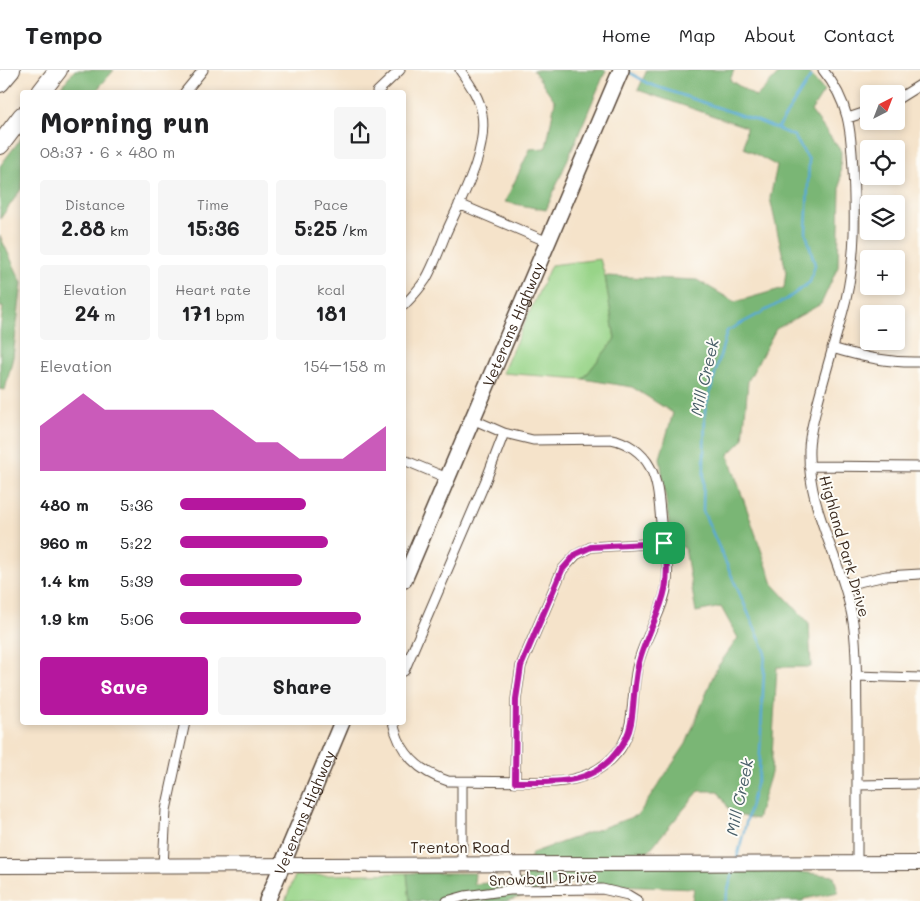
<!DOCTYPE html>
<meta charset="utf-8">
<style>
:root{--surface:#fff;--page:#f6f6f6;--text:#202124;--muted:#757577;--line:#e0e0e0;--accent:#b5179e}
body{margin:0;font-family:Mali,sans-serif;background:var(--page);color:var(--text);height:100vh;display:flex;flex-direction:column;font-size:19px;white-space:nowrap}
*{box-sizing:border-box;margin:0}
p{font-size:16px;color:var(--muted)}
.icon{flex:none;width:28px;height:28px;fill:none;stroke:currentColor;stroke-width:2;stroke-linecap:round;stroke-linejoin:round}
.map{position:relative;flex:1;overflow:hidden}
.details{position:absolute;left:20px;top:20px;width:386px;height:635px;display:flex;flex-direction:column;background:var(--surface);border-radius:5px;box-shadow:0 2px 8px #0003}
.details>*{flex:none}
.needle{width:32px;rotate:42deg}
.controls{position:absolute;left:860px;top:15px;display:grid;gap:10px}
.controls a{display:grid;place-items:center;width:45px;height:45px;border-radius:5px;background:var(--surface);box-shadow:0 2px 8px #0003;font-size:25px}
.pin{position:absolute;display:grid;place-items:center;width:42px;height:42px;color:#fff;margin:-21px;border-radius:10px;box-shadow:0 2px 8px #0006}
.round{display:grid;place-items:center;flex:none;width:52px;height:52px;border-radius:5px;background:var(--page)}
.head{display:flex;align-items:center;justify-content:space-between;height:85px;padding:0 20px}
h1{font-size:28px;font-weight:700;line-height:38px}
.stats{display:grid;grid-template-columns:repeat(3,1fr);gap:8px;height:85px;padding:5px 20px}
.stats div{display:grid;align-content:center;border-radius:5px;background:var(--page);text-align:center}
.stats b{font-size:21px;font-weight:700}
.stats small{font-size:14px;font-weight:400}
.stats p{font-size:14px}
.chart{height:140px;padding:10px 20px}
.chart p{display:flex;justify-content:space-between}
.chart svg{width:100%;height:90px;margin-top:5px;fill:var(--accent);opacity:.7}
.cta{display:flex;gap:10px;margin-top:auto;padding:10px 20px}
.cta a{flex:1;height:58px;border-radius:5px;background:var(--accent);color:#fff;font-size:20px;font-weight:700;line-height:58px;text-align:center}
.cta a+a{background:var(--page);color:var(--text)}
ul{padding:0 20px;list-style:none;font-size:16px}
li{display:grid;grid-template-columns:80px 60px 1fr;align-items:center;height:38px}
li i{height:12px;border-radius:6px;background:var(--accent)}
header{display:flex;align-items:center;gap:30px;box-sizing:border-box;height:70px;padding:0 25px;background:var(--surface);border-bottom:1px solid var(--line)}
header strong{font-size:24px}
nav{display:flex;gap:28px;margin-inline-start:auto;font-size:18px}
.map>svg:first-child{display:block}
</style>
<header>
<strong>Tempo</strong>
<nav><a>Home</a><a>Map</a><a>About</a><a>Contact</a></nav>
</header>
<div class="map">
<svg width="920" height="831" viewBox="0 0 920 831">
<rect width="100%" height="100%" fill="#fdfcf7"/>
<filter id="ink" filterUnits="userSpaceOnUse"><feTurbulence type="fractalNoise" baseFrequency=".02" numOctaves="2"/><feDisplacementMap in="SourceGraphic" scale="10" xChannelSelector="R" yChannelSelector="G"/><feConvolveMatrix kernelMatrix="1 2 1 2 8 2 1 2 1" color-interpolation-filters="sRGB"/></filter>
<filter id="wash" filterUnits="userSpaceOnUse"><feTurbulence type="fractalNoise" baseFrequency=".0096" numOctaves="4" result="noise"/><feDisplacementMap in="SourceGraphic" scale="20" xChannelSelector="R" yChannelSelector="G"/><feGaussianBlur stdDeviation="1.12" result="paint"/><feColorMatrix in="noise" values="0 0 0 0 0 0 0 0 0 0 0 0 0 0 0 0 0 1.4 0 .05"/><feComposite in="paint" operator="in"/></filter>
<g filter="url(#wash)">
<rect width="100%" height="100%" fill="#f5e3ca"/>
<!-- green -->
<path fill="#98d488" stroke="#6a7f53" d="M 600,189 L 605,206 L 615,269 L 583,309 L 502,303 L 551,195 Z
M 407,803 L 410,831 L 285,831 L 295,806 Z"/>
<!-- forest -->
<path fill="#7ab674" stroke="#5a7049" d="M 75,0 L 114,0 L 95,22 L 57,22 Z
M 533,0 L 606,0 L 546,140 L 505,132 L 530,79 L 546,78 L 555,31 Z
M 647,0 L 734,0 L 730,10 L 756,27 L 782,0 L 806,0 L 824,21 L 811,41 L 841,81 L 838,197 L 821,234 L 776,259 L 748,311 L 743,370 L 728,385 L 773,514 L 809,553 L 811,597 L 777,597 L 771,703 L 757,749 L 732,744 L 718,721 L 699,721 L 646,784 L 834,806 L 838,822 L 804,829 L 803,831 L 692,831 L 694,818 L 564,813 L 507,831 L 410,831 L 407,803 L 475,803 L 474,814 L 525,810 L 532,783 L 638,745 L 686,674 L 716,599 L 738,568 L 721,537 L 696,542 L 685,478 L 672,473 L 660,388 L 673,343 L 632,317 L 583,309 L 615,269 L 605,206 L 697,210 L 735,232 L 784,218 L 786,201 L 770,128 L 777,96 L 744,78 L 746,57 L 638,20 Z
M 22,67 L 22,118 L 0,149 L 0,96 Z
M 0,166 L 22,213 L 13,287 L 5,320 L 0,319 L 0,261 L 3,237 L 0,237 Z"/>
<g fill="none" stroke-linecap="round" stroke-linejoin="round">
<!-- stream -->
<path stroke="#59aad4" stroke-width="2.5" d="M 627,1 L 649,14 L 758,51 L 794,66 L 809,90 L 806,163 L 815,195 L 810,212 L 787,229 L 727,261 L 705,340 L 703,441 L 765,581 L 759,703 L 737,788
M 777,59 L 811,6
M 725,831 L 734,798"/>
</g>
</g>
<g filter="url(#ink)">
<g fill="none" stroke-linecap="round" stroke-linejoin="round">
<!-- minor casing -->
<g stroke="#574638" stroke-width="11">
<path id="minor" d="M 823,0 C 849,32 851,60 853,99 C 855,143 856,185 846,229 C 837,265 826,300 817,335 C 814,350 809,364 809,379 C 807,441 844,493 853,552 C 858,584 856,618 857,650 C 857,698 857,745 857,793
M 185,22 L 203,0
M 377,22 L 400,0
M 896,30 L 920,15
M 848,48 L 869,41
M 459,134 L 548,172
M 404,235 C 412,227 420,218 426,209 C 434,195 440,178 446,163 C 461,129 488,82 482,44 C 480,28 469,13 460,0
M 832,278 C 862,287 889,293 920,292
M 404,390 L 447,408
M 809,396 L 920,397
M 845,515 L 886,506 L 920,504
M 404,601 L 486,410 L 504,363
M 856,606 L 920,608
M 393,652 C 399,682 419,702 448,711 L 555,712 C 581,710 604,701 620,679 C 636,655 631,625 637,598 C 642,573 657,552 664,527 C 672,502 664,477 661,452 C 659,434 659,414 650,397 C 642,382 627,372 611,369 L 533,370 L 504,363 L 472,349
M 462,712 L 462,793
M 515,712 L 516,629 L 521,596 L 562,500 L 576,485 L 591,477 L 664,473
M 857,715 L 920,714
M 514,793 L 517,820
M 163,796 L 166,740 L 185,652
M 447,831 L 465,826 L 510,820 L 602,819 L 628,825 L 638,831"/>
</g>
<!-- secondary casing -->
<g stroke="#574638" stroke-width="16">
<path id="secondary" d="M 0,796 L 920,793"/>
</g>
<!-- primary casing -->
<g stroke="#574638" stroke-width="18">
<g id="primary">
<path id="s1" d="M 404,510 L 621,0"/>
<path id="s2" d="M 267,831 L 342,652"/>
</g>
</g>
<!-- motorway casing -->
<g stroke="#574638" stroke-width="20">
<path id="motorway" d="M 0,13 L 11,0
M 41,22 L 58,0
M 0,75 L 22,46"/>
</g>
<!-- minor -->
<use href="#minor" stroke="#fff" stroke-width="9"/>
<!-- secondary -->
<use href="#secondary" stroke="#fff" stroke-width="14"/>
<!-- primary -->
<use href="#primary" stroke="#fff" stroke-width="15"/>
<!-- motorway -->
<use href="#motorway" stroke="#fff" stroke-width="18"/>
</g>
</g>
<g fill="none" stroke-linecap="round" stroke-linejoin="round" filter="url(#ink)">
<!-- route casing -->
<g stroke="#fff" stroke-width="10">
<path id="route" d="M 664,473 C 674,524 656,540 641,585 C 633,608 635,630 631,653 C 629,664 623,675 616,683 C 591,716 552,712 515,712 L 516,629 L 521,596 L 562,500 L 576,484 L 591,477 Z"/>
</g>
<!-- route -->
<use href="#route" stroke="#b5179e" stroke-width="6"/>
</g>
<g text-anchor="middle" dominant-baseline="central" stroke-width="4" stroke-linejoin="round" paint-order="stroke">
<!-- street labels -->
<g font-size="15" fill="#3b2a1e" stroke="#fdfcf7">
<text stroke="none"><textPath href="#s1" startOffset="278">Veterans Highway</textPath></text>
<text transform="translate(845 476) rotate(74)">Highland Park Drive</text>
<text stroke="none"><textPath href="#s2" startOffset="96">Veterans Highway</textPath></text>
<text x="460" y="777">Trenton Road</text>
<text transform="translate(543 808) rotate(-2)">Snowball Drive</text>
</g>
<!-- water labels -->
<g font-size="16" font-style="italic" fill="#475d67" stroke="#fdfcf7">
<text transform="translate(704 307) rotate(-77)">Mill Creek</text>
<text transform="translate(739 727) rotate(-78)">Mill Creek</text>
</g>
</g>
</svg>
<div class="controls">
<a><svg class="needle" viewBox="-14 -14 28 28"><path d="M0-13l5 13h-10z" fill="#e53935"/><path d="M0 13l5-13h-10z" fill="#757577"/></svg></a>
<a><svg class="icon" aria-label="locate" viewBox="0 0 24 24"><circle cx="12" cy="12" r="6"/><path d="M12 2v4M12 18v4M2 12h4M18 12h4"/></svg></a>
<a><svg class="icon" aria-label="layers" viewBox="0 0 24 24"><path d="M12 4l9 5-9 5-9-5zM3 14l9 5 9-5"/></svg></a>
<a>+</a>
<a>−</a>
</div>
<div class="pin" style="left:664px;top:473px;background:#1e9e55"><svg class="icon" aria-label="arrive" viewBox="0 0 24 24"><path d="M6 21V4h12l-3 4 3 4H6"/></svg></div>
<section class="details">
<div class="head"><div><h1>Morning run</h1><p>08:37 · 6 × 480 m</p></div><a class="round"><svg class="icon" aria-label="share" viewBox="0 0 24 24"><path d="M12 15V3M7 8l5-5 5 5M5 13v7h14v-7"/></svg></a></div>
<div class="stats">
<div><p>Distance</p><b>2.88<small> km</small></b></div>
<div><p>Time</p><b>15:36</b></div>
<div><p>Pace</p><b>5:25<small> /km</small></b></div>
</div>
<div class="stats">
<div><p>Elevation</p><b>24<small> m</small></b></div>
<div><p>Heart rate</p><b>171<small> bpm</small></b></div>
<div><p>kcal</p><b>181</b></div>
</div>
<div class="chart"><p><span>Elevation</span>154–158 m</p>
<svg viewBox="0 0 160 44" preserveAspectRatio="none"><path d="M0 44V22L10 14L20 6L30 14L40 14L50 14L60 14L70 14L80 14L90 22L100 30L110 30L120 38L130 38L140 38L150 30L160 22V44z"/></svg>
</div>
<ul>
<li><b>480 m</b>5:36<i style="width:61%"></i></li>
<li><b>960 m</b>5:22<i style="width:72%"></i></li>
<li><b>1.4 km</b>5:39<i style="width:59%"></i></li>
<li><b>1.9 km</b>5:06<i style="width:88%"></i></li>
</ul>
<div class="cta"><a>Save</a><a>Share</a></div>
</section>
</div>
